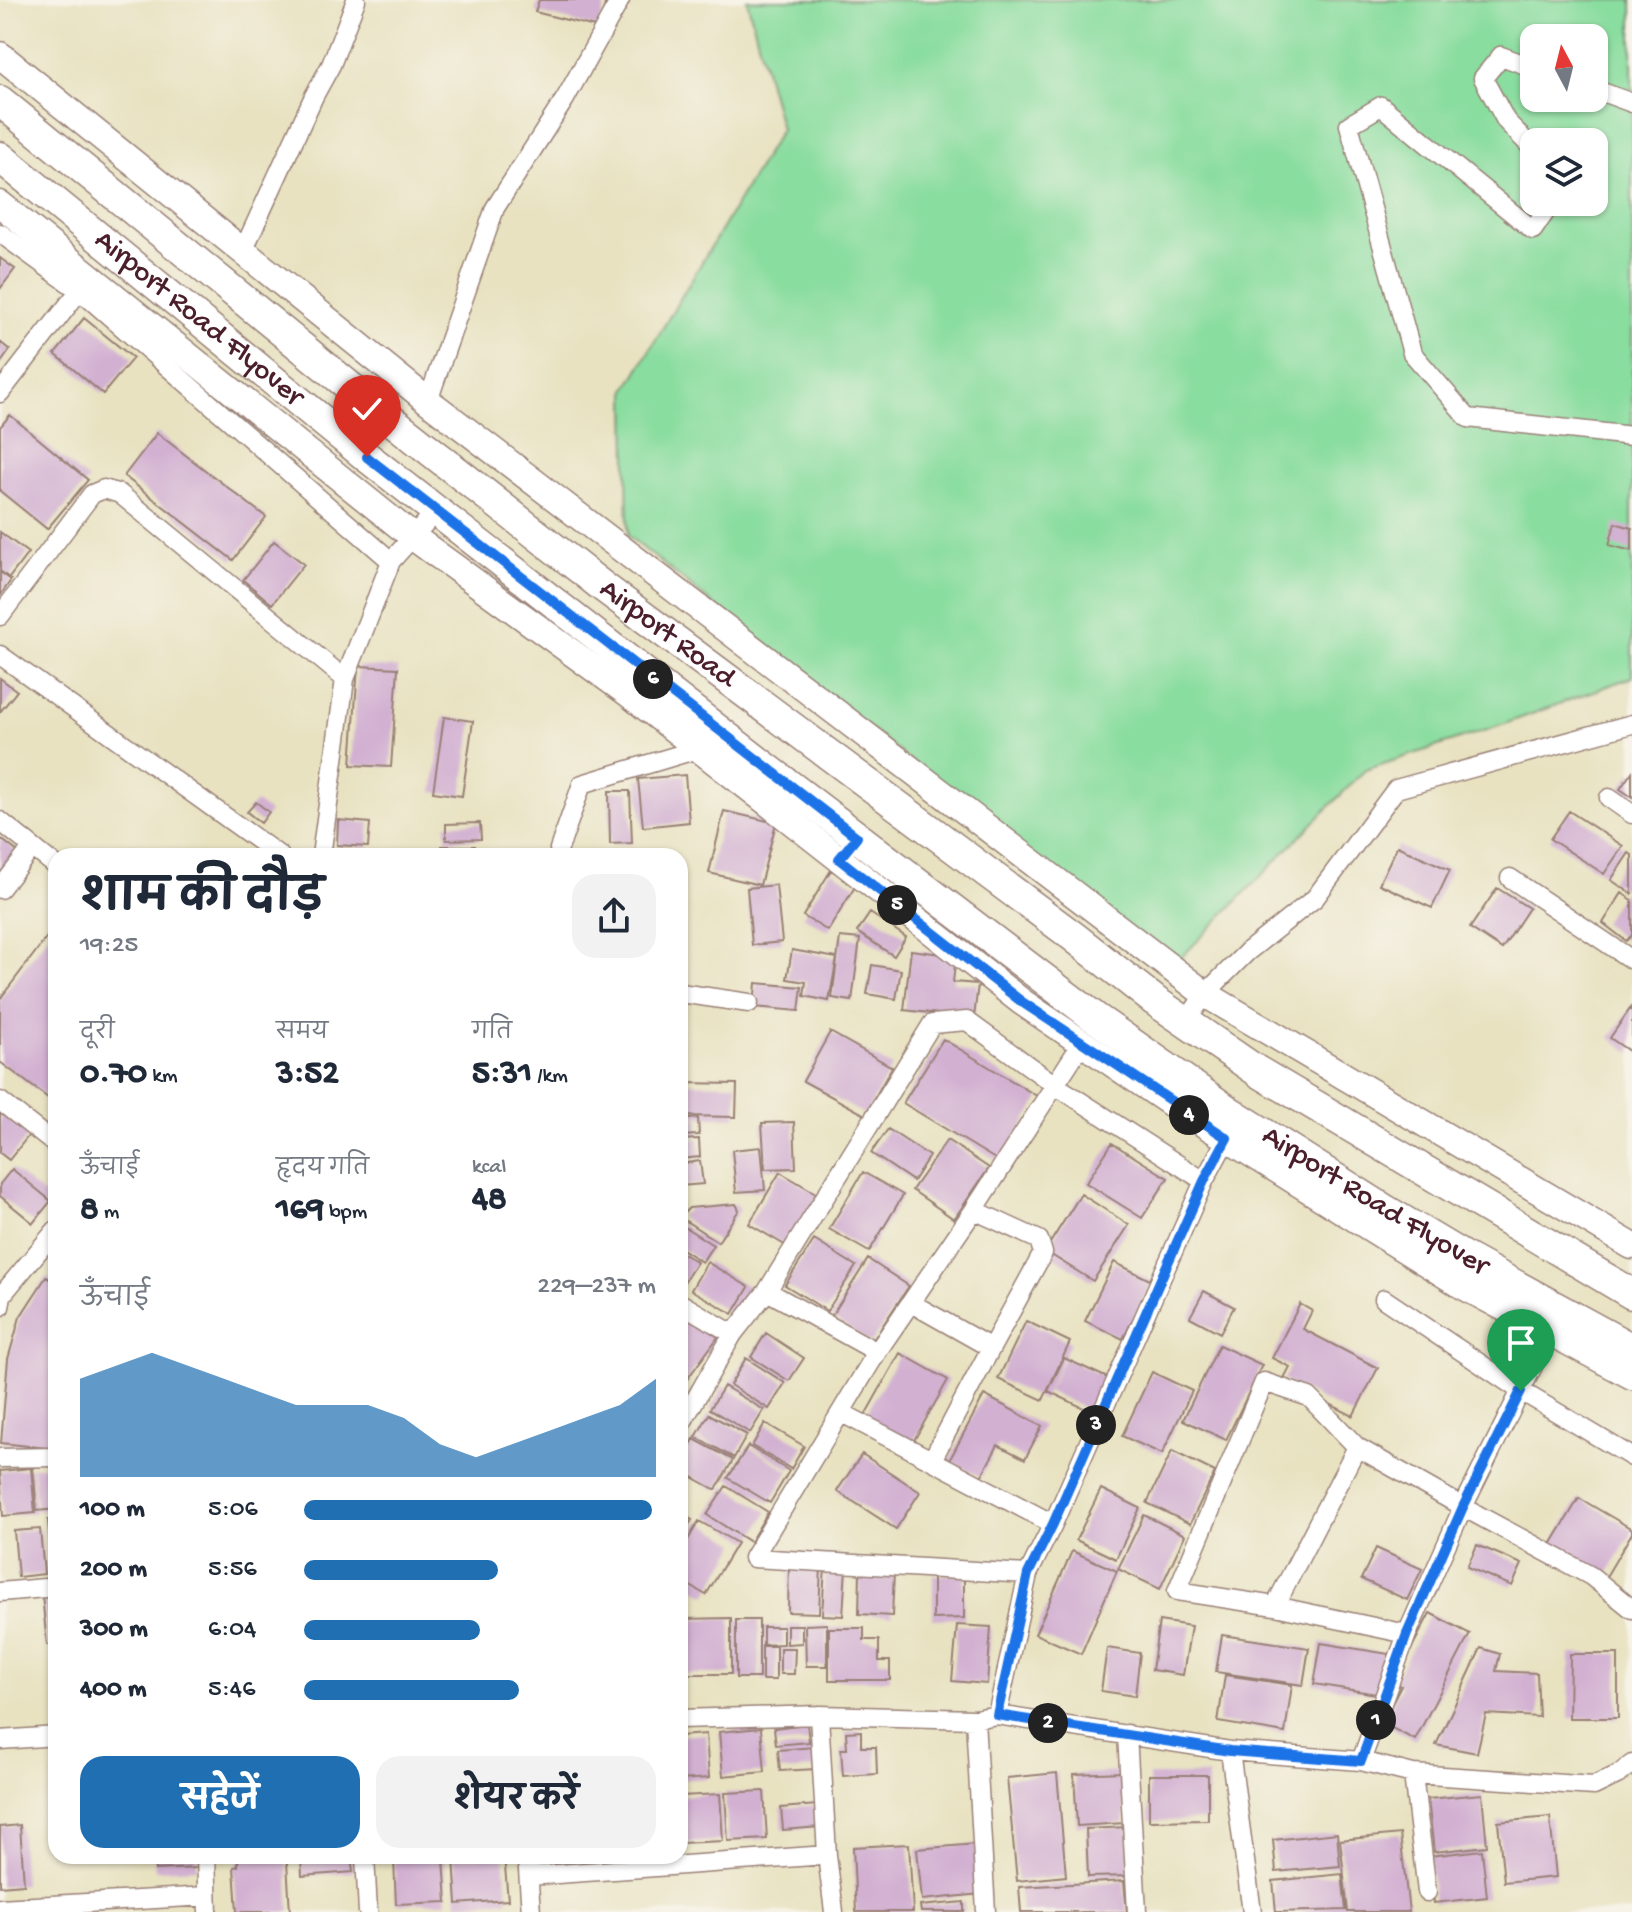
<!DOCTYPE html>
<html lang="hi">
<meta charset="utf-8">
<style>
:root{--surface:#fff;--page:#f2f2f3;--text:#1f2937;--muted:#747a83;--accent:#1f6fb2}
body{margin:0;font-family:"Gochi Hand","Playpen Sans Deva",sans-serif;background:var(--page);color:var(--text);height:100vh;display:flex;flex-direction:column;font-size:30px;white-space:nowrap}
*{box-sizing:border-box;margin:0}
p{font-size:26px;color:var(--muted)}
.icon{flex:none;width:44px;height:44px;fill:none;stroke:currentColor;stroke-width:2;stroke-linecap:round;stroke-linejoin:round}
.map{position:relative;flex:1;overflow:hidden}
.side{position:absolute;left:48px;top:848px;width:640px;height:1016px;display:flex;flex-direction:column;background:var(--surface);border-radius:24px;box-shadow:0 2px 6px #0004}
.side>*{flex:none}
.needle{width:52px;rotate:353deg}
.controls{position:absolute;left:1520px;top:24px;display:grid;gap:16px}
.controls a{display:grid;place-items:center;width:88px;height:88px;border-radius:16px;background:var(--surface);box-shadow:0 2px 6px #0004;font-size:40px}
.pin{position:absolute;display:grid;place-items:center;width:68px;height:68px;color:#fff;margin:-82px -34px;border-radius:50% 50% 50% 0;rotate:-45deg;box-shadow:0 0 8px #0007}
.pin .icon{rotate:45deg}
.km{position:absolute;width:40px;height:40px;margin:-20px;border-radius:50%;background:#222;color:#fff;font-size:22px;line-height:40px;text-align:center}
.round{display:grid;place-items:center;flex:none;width:84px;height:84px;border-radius:24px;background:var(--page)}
.overview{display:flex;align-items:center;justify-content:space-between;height:136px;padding:0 32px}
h1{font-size:44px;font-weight:700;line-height:60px}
.metrics{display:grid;grid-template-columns:repeat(3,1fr);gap:12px;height:136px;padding:8px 32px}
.metrics div{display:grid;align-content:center}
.metrics b{font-size:34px;font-weight:700}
.metrics small{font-size:22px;font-weight:400}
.metrics p{font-size:22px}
.chart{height:224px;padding:16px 32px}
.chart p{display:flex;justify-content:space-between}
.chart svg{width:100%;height:144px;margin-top:8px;fill:var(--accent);opacity:.7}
.cta{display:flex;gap:16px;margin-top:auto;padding:16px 32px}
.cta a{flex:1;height:92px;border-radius:24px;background:var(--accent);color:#fff;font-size:32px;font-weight:700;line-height:92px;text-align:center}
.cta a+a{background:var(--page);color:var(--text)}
ul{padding:0 32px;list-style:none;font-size:26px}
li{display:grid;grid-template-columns:128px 96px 1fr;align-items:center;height:60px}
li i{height:20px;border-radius:10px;background:var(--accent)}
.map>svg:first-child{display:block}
</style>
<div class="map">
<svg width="1632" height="1912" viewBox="0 0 1632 1912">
<rect width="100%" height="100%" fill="#f7f3e8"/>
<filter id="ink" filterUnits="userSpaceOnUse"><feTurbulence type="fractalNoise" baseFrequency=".0125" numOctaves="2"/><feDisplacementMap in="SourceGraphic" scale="16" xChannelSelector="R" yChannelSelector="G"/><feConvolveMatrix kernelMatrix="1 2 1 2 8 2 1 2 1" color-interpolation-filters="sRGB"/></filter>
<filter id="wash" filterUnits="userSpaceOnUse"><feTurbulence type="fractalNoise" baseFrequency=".006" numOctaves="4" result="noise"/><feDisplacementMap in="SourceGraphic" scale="32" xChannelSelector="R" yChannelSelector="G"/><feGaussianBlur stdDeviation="1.8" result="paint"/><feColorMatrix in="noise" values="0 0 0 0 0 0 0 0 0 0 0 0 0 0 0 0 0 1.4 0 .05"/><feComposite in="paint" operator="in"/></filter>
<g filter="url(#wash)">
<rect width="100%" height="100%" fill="#e8e2c1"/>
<!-- green -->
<path fill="#89dd9f" stroke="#6a7e65" stroke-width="2" fill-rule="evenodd" d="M 747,0 L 1632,0 L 1632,677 L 1499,726 L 1365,770 L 1171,968 L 628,536 L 626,390 L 781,129 ZM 1534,38 L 1594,38 L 1594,98 L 1534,98 ZM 1534,142 L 1594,142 L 1594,202 L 1534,202 Z"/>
<g id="blocks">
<!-- building -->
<path fill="#d2b0d2" d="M 539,0 L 606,0 L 599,28 L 535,12 Z
M 0,258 L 15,269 L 0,289 Z
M 84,318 L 133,358 L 103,394 L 55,354 Z
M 0,342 L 10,350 L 0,364 Z
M 10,415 L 88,480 L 47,529 L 0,491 L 0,427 Z
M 157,433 L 266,517 L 233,560 L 124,476 Z
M 1615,523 L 1632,528 L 1632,551 L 1609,545 Z
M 0,532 L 28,553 L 9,578 L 0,571 Z
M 274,541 L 304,564 L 272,604 L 243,580 Z
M 0,572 L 11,580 L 0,596 Z
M 358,666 L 398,668 L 391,767 L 351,765 Z
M 0,678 L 17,691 L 0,712 Z
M 444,717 L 473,721 L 462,796 L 433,792 Z
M 1632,772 L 1632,797 L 1620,789 Z
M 685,775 L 689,822 L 643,827 L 638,779 Z
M 609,791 L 630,791 L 632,843 L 610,844 Z
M 256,802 L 269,812 L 261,823 L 247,812 Z
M 724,811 L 776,823 L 760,885 L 709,873 Z
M 1569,811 L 1623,846 L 1604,874 L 1550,839 Z
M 338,820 L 370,823 L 368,847 L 337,845 Z
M 480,823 L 481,839 L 446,840 L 446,824 Z
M 0,838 L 19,853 L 0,876 Z
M 442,846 L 475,846 L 476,856 L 442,856 Z
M 1397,846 L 1450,870 L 1432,908 L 1379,884 Z
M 1629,853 L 1632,855 L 1632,894 L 1611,880 Z
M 831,870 L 856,885 L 828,931 L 803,916 Z
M 776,885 L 782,942 L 752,945 L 747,888 Z
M 1497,888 L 1529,908 L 1502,949 L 1470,928 Z
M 1622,893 L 1632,900 L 1632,935 L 1626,941 L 1603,923 Z
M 870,913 L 906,937 L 894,956 L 857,932 Z
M 56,925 L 56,1104 L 0,1062 L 0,999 Z
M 840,937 L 860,939 L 852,1001 L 832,998 Z
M 792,950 L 837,958 L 829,1001 L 804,996 L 806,982 L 787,979 Z
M 911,950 L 956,956 L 953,982 L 978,984 L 974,1018 L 904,1010 Z
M 872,965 L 901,970 L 896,999 L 867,994 Z
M 756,983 L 802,987 L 799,1011 L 754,1007 Z
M 1632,1006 L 1632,1053 L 1610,1038 Z
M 830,1032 L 892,1067 L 865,1115 L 803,1081 Z
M 943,1039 L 1040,1098 L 1000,1162 L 903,1103 Z
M 683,1083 L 737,1084 L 736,1117 L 682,1116 Z
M 0,1113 L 29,1135 L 9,1160 L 0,1153 Z
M 698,1118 L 699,1135 L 680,1136 L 680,1120 Z
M 794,1122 L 796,1168 L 765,1169 L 762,1123 Z
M 888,1129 L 929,1156 L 913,1181 L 871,1153 Z
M 699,1139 L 700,1157 L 680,1159 L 680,1140 Z
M 947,1140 L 989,1168 L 954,1219 L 912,1190 Z
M 1112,1143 L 1168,1178 L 1142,1218 L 1086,1183 Z
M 761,1147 L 765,1190 L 736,1192 L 732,1150 Z
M 700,1161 L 703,1184 L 680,1186 L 680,1164 Z
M 12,1169 L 51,1201 L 33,1223 L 0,1196 L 0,1184 Z
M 780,1172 L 819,1195 L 788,1247 L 749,1224 Z
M 863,1172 L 903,1195 L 869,1252 L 829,1229 Z
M 1081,1194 L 1129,1225 L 1093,1281 L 1045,1251 Z
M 736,1204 L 739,1210 L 718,1242 L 680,1217 L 689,1208 Z
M 680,1224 L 713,1245 L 702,1262 L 680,1248 Z
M 814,1240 L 856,1266 L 827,1311 L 785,1285 Z
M 680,1252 L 697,1262 L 682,1285 L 680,1284 Z
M 868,1259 L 909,1286 L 871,1343 L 831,1317 Z
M 707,1262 L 749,1287 L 733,1314 L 691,1290 Z
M 1114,1262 L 1152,1281 L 1123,1339 L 1085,1321 Z
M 46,1277 L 56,1282 L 56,1449 L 1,1443 L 8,1359 L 20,1317 Z
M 1204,1291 L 1234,1307 L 1220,1333 L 1190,1317 Z
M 1300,1304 L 1312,1311 L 1303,1329 L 1378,1368 L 1353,1416 L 1283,1380 L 1290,1367 L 1272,1358 Z
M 680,1310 L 718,1337 L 680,1389 Z
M 1026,1321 L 1070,1342 L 1043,1400 L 998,1379 Z
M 766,1333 L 804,1358 L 789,1381 L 751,1357 Z
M 1219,1345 L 1262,1365 L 1226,1440 L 1183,1420 Z
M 900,1353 L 948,1380 L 912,1444 L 864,1417 Z
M 746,1358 L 785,1383 L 769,1409 L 730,1385 Z
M 1064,1358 L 1112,1380 L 1096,1414 L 1048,1391 Z
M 1152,1372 L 1192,1391 L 1162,1454 L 1122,1436 Z
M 724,1386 L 764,1410 L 750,1433 L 710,1409 Z
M 984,1395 L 1042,1426 L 1025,1459 L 998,1445 L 981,1477 L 949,1461 Z
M 709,1414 L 747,1435 L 734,1458 L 696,1437 Z
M 765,1423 L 804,1446 L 791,1469 L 752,1446 Z
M 694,1439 L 733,1460 L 716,1490 L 680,1470 L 680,1464 Z
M 748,1446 L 789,1471 L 770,1503 L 728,1478 Z
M 1172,1451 L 1215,1472 L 1190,1524 L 1147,1503 Z
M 862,1454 L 920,1492 L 896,1529 L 837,1491 Z
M 56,1465 L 56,1509 L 37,1511 L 33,1467 Z
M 31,1468 L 35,1513 L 3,1516 L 0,1471 Z
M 726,1486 L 768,1512 L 750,1542 L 707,1515 Z
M 1101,1489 L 1140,1508 L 1116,1559 L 1076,1540 Z
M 1579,1498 L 1632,1529 L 1632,1533 L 1604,1580 L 1549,1548 Z
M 680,1512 L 692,1520 L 680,1538 Z
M 1144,1515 L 1185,1535 L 1160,1589 L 1118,1569 Z
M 56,1519 L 56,1564 L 52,1564 L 48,1520 Z
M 699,1521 L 737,1543 L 706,1595 L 680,1580 L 680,1553 Z
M 40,1529 L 44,1574 L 18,1577 L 14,1531 Z
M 1477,1545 L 1522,1564 L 1512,1586 L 1467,1567 Z
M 1376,1548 L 1422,1569 L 1407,1600 L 1361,1579 Z
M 1072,1551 L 1117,1571 L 1081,1654 L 1035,1634 Z
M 789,1564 L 821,1565 L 819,1613 L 788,1612 Z
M 825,1566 L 846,1567 L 843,1616 L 822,1615 Z
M 860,1571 L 894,1572 L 892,1616 L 859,1614 Z
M 964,1574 L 964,1618 L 933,1619 L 933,1575 Z
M 56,1594 L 56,1644 L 47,1645 L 42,1595 Z
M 1430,1613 L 1470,1634 L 1415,1740 L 1382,1723 L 1401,1686 L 1394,1682 Z
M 731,1618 L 731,1674 L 680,1674 L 680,1619 Z
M 736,1620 L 759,1620 L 759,1678 L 736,1678 Z
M 1159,1621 L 1191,1626 L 1183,1675 L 1152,1670 Z
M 827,1624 L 827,1666 L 806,1666 L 805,1625 Z
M 787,1625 L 802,1625 L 802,1643 L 787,1644 Z
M 957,1625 L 991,1627 L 987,1684 L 952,1681 Z
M 763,1627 L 783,1627 L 783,1644 L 763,1645 Z
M 829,1628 L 864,1628 L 864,1640 L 879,1640 L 879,1661 L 890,1661 L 890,1680 L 829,1680 Z
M 1222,1635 L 1309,1648 L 1303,1685 L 1216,1672 Z
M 1321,1643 L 1389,1654 L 1383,1695 L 1314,1684 Z
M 762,1646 L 776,1646 L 776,1680 L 762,1680 Z
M 780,1648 L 795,1648 L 794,1674 L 780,1674 Z
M 1107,1648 L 1140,1653 L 1135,1696 L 1101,1691 Z
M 1481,1648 L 1500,1654 L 1496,1671 L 1537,1673 L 1539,1717 L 1486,1714 L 1477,1753 L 1436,1745 Z
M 1570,1654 L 1618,1654 L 1618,1718 L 1569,1718 Z
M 1225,1675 L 1292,1685 L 1285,1733 L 1218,1722 Z
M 807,1724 L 809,1742 L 776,1745 L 774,1728 Z
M 761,1728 L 765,1772 L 723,1776 L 719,1732 Z
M 861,1731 L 861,1747 L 876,1747 L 877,1774 L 843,1776 L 841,1749 L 847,1749 L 846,1732 Z
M 706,1734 L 709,1778 L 680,1780 L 680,1736 Z
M 814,1747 L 816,1769 L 780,1771 L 778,1750 Z
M 1122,1772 L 1125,1823 L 1077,1826 L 1074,1774 Z
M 1057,1773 L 1066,1876 L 1017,1881 L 1007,1778 Z
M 1149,1775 L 1208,1775 L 1208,1820 L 1149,1821 Z
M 764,1791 L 767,1839 L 728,1841 L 725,1793 Z
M 720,1794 L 723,1841 L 681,1843 L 680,1796 Z
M 1482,1794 L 1487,1846 L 1434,1852 L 1428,1799 Z
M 817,1805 L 819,1827 L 783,1830 L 781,1808 Z
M 1550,1817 L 1556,1877 L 1504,1882 L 1498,1822 Z
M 20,1825 L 24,1884 L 0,1886 L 0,1827 Z
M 1128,1827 L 1131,1876 L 1088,1877 L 1086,1829 Z
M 1337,1833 L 1340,1866 L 1276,1872 L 1273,1840 Z
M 1400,1834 L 1409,1912 L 1348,1912 L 1340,1840 Z
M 909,1844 L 913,1912 L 856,1912 L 853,1847 Z
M 976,1844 L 981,1894 L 922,1900 L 917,1849 Z
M 1482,1850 L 1487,1897 L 1434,1903 L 1429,1856 Z
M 154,1856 L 196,1856 L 197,1868 L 155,1870 Z
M 238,1856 L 289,1856 L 289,1862 L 287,1862 L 290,1912 L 237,1912 L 234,1867 L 238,1866 Z
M 301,1856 L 351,1856 L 353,1872 L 302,1876 Z
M 504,1856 L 508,1900 L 457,1904 L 454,1858 Z
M 444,1859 L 447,1902 L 396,1904 L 394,1861 Z
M 1342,1874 L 1346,1910 L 1276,1912 L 1273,1881 Z
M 1124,1881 L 1127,1912 L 1021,1912 L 1019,1887 Z
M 964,1902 L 964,1912 L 921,1912 L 920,1906 Z"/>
</g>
</g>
<g filter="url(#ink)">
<use href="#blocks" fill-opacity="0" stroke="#998076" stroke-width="2"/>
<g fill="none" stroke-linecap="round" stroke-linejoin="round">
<!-- street casing -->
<g stroke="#998076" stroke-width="21">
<path id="street" d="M 1534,68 L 1501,56 L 1483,78 L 1506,121 L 1534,150
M 1594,89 L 1632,103
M 1552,202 L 1533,230 L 1381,106 L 1349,125 L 1412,353 L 1468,418 L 1632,436
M 0,233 L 84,294 L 391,561
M 242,253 L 314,96 L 331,65 L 356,0
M 0,393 L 86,282
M 428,401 L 495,208 L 565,99 L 620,0
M 0,616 L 92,494 L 104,489 L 120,494 L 345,679
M 0,655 L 280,856
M 1609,798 L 1632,814
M 0,821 L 56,866
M 559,849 L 582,784 L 698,749
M 321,856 L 345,679 L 391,561 L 437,510
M 1510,878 L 1632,960
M 0,889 L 32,848
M 680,993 L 749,1003
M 1186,1022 L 1205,994 L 1247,952 L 1315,898 L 1396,789 L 1632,724
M 0,1101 L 56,1145
M 767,1291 L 877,1352
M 1384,1299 L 1521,1391 L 1632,1457
M 680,1303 L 733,1334
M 911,1303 L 991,1348 L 1043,1253 L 1039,1240 L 974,1210
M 0,1307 L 2,1295 L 56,1230
M 842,1413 L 1053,1524
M 680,1426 L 733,1334 L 767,1291 L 932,1024 L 967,1021 L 1055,1085 L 1204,1181
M 0,1458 L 56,1457
M 932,1460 L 991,1348
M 1028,1574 L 753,1558 L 877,1352 L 974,1210 L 1082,1043
M 0,1592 L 56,1587
M 1275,1606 L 1357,1447
M 1407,1634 L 1275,1606 L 1177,1591 L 1264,1382 L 1309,1397 L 1357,1447 L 1463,1507 L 1591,1576 L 1632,1609
M 819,1715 L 827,1855 L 834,1912
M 997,1715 L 1028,1574 L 1053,1524 L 1204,1181 L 1227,1138
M 680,1719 L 819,1715 L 975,1719 L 997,1715 L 1230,1751 L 1361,1761 L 1413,1774 L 1594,1786 L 1619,1774 L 1632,1764
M 975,1719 L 986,1912
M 1127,1734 L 1137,1912
M 0,1740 L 56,1736
M 1230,1751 L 1252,1912
M 1361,1761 L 1407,1634 L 1463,1507 L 1550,1332
M 1413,1774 L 1427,1892
M 206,1856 L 208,1912
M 365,1856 L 368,1912
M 527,1856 L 531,1912
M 529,1876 L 827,1855
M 0,1908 L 207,1896"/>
</g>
<!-- secondary casing -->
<g stroke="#998076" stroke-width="29">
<path id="secondary" d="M 0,55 L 428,401 L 1205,994 L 1632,1246
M 0,204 L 413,537 L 629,694 L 1022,1002 L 1172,1104 L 1463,1286 L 1632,1376"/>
</g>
<!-- primary casing -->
<g stroke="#998076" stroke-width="33">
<g id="primary">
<path id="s1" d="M 0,101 L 371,404 L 602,586 L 1074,937 L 1155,1001 L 1257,1071 L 1632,1294"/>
<path id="s2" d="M 0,157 L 367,457 L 760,763 L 1094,1017 L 1230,1112 L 1385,1210 L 1462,1256 L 1632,1349"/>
</g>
</g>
<!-- street -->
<use href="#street" stroke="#fff" stroke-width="18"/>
<!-- secondary -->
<use href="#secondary" stroke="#fff" stroke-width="26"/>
<!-- primary -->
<use href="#primary" stroke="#fff" stroke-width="30"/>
</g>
</g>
<g fill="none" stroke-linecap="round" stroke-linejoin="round" filter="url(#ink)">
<!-- route casing -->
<g stroke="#fff" stroke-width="16">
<path id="route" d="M 367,457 L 857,837 L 839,859 L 1022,1002 L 1227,1138 L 1204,1181 L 1053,1524 L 1028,1574 L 997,1715 L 1230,1751 L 1361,1761 L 1407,1634 L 1463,1507 L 1521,1391"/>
</g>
<!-- route -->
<use href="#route" stroke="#1a73e8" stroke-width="10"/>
</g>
<g text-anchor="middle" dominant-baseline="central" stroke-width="6" stroke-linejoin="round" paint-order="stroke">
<!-- street labels -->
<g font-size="30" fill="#4a1f2b" stroke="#f7f3e8">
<text stroke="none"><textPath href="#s2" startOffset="256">Airport Road Flyover</textPath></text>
<text stroke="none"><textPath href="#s1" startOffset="854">Airport Road</textPath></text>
<text stroke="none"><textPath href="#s2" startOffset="1728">Airport Road Flyover</textPath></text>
</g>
</g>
</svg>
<div class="controls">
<a><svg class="needle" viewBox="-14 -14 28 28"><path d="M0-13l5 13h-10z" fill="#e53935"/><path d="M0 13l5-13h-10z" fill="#747a83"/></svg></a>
<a><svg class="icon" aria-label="layers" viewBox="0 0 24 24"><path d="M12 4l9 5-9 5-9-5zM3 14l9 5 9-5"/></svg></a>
</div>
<div class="pin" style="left:1521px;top:1391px;background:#1e9e55"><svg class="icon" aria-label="arrive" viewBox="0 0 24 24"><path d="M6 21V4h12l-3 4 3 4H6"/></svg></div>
<div class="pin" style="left:367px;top:457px;background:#d93025"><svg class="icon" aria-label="check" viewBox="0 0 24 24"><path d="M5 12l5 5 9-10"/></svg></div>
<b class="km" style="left:1376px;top:1720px">1</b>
<b class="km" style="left:1048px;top:1723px">2</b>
<b class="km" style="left:1096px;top:1425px">3</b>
<b class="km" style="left:1189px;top:1115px">4</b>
<b class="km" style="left:897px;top:905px">5</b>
<b class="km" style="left:653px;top:679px">6</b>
<section class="side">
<div class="overview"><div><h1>शाम की दौड़</h1><p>19:25</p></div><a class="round"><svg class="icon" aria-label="share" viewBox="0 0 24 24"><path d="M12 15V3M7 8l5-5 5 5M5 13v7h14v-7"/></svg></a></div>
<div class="metrics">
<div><p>दूरी</p><b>0.70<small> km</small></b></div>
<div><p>समय</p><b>3:52</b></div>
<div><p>गति</p><b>5:31<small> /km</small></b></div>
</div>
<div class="metrics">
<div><p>ऊँचाई</p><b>8<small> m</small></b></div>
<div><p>हृदय गति</p><b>169<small> bpm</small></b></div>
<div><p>kcal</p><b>48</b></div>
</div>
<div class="chart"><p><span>ऊँचाई</span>229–237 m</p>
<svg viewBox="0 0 160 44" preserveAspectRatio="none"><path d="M0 44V14L10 10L20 6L30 10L40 14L50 18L60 22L70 22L80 22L90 26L100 34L110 38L120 34L130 30L140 26L150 22L160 14V44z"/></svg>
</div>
<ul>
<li><b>100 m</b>5:06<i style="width:99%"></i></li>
<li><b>200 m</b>5:56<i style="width:55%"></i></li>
<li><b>300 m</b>6:04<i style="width:50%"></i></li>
<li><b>400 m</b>5:46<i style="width:61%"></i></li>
</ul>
<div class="cta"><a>सहेजें</a><a>शेयर करें</a></div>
</section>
</div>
